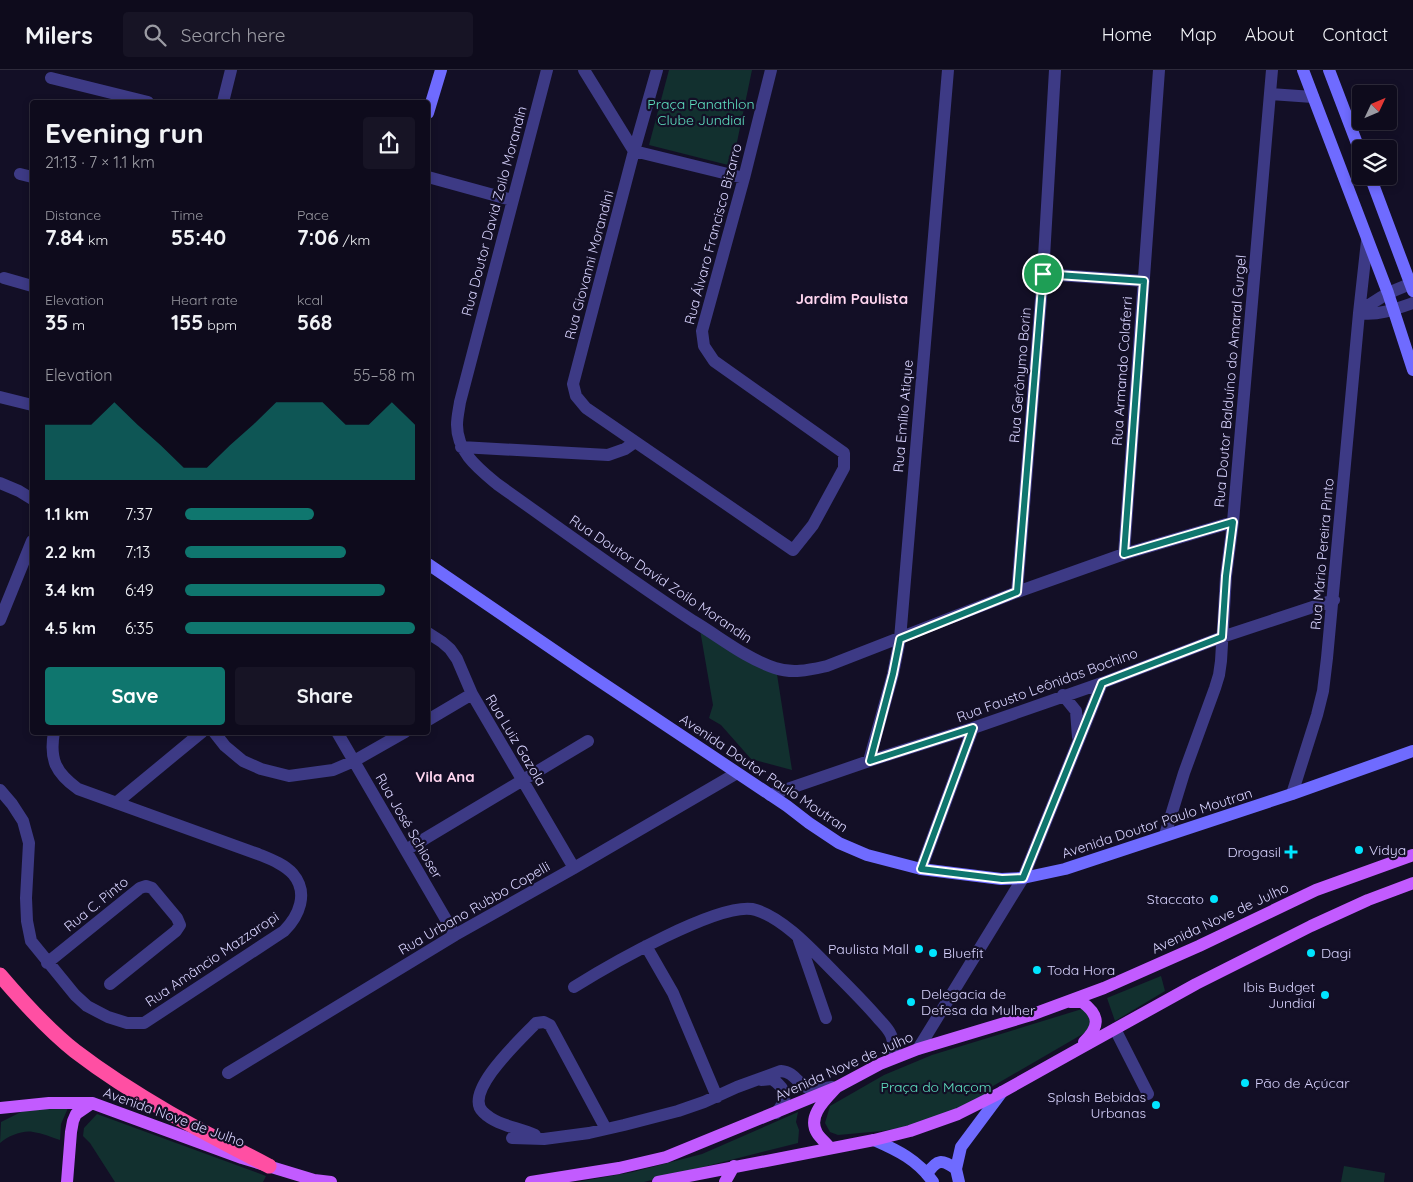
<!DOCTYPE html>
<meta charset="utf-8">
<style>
:root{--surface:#0e0b1c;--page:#171425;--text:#f1f3f6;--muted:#9b9ba3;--line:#2e2b3b;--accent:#0f766e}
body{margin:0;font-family:Quicksand,sans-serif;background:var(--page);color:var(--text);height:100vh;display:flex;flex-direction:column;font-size:19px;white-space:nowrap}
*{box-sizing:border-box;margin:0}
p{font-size:16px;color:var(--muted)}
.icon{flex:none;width:28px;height:28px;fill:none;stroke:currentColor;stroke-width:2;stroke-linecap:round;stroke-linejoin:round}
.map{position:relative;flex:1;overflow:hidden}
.sheet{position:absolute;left:30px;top:30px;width:400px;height:635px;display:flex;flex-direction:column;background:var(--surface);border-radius:5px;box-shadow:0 2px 8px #0003,0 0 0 1px var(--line)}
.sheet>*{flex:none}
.needle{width:32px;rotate:46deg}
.tools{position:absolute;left:1352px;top:15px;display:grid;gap:10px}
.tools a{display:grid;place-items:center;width:45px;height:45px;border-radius:5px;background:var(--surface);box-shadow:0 2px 8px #0003,0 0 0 1px var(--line);font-size:25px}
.pin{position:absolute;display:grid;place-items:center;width:42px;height:42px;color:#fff;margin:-21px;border:2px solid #fff;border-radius:50%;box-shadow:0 1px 5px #0007}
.round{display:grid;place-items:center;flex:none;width:52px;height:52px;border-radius:5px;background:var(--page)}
.head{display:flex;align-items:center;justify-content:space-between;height:85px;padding:0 15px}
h1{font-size:28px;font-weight:800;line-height:38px}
.figures{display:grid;grid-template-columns:repeat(3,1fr);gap:8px;height:85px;padding:5px 15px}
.figures div{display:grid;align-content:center}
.figures b{font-size:21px;font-weight:800}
.figures small{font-size:14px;font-weight:400}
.figures p{font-size:14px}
.chart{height:140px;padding:10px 15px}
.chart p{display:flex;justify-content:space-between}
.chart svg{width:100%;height:90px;margin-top:5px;fill:var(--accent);opacity:.7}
.cta{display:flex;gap:10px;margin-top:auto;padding:10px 15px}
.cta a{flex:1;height:58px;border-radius:5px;background:var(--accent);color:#fff;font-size:20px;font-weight:800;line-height:58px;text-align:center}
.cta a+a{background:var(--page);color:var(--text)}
ul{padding:0 15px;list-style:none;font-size:16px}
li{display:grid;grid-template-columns:80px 60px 1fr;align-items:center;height:38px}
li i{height:12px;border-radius:6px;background:var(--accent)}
header{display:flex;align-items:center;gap:30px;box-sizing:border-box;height:70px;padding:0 25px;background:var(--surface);border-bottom:1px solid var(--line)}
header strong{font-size:24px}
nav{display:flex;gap:28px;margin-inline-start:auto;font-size:18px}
.search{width:350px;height:45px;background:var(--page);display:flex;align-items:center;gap:12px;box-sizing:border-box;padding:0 18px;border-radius:5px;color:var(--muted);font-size:19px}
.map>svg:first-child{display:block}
</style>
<header>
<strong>Milers</strong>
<div class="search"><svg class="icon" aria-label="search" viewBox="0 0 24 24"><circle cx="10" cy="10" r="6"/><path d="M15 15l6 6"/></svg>Search here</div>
<nav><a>Home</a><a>Map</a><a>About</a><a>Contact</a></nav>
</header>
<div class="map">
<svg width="1413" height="1112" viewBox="0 0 1413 1112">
<rect width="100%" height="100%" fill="#130f26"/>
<!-- green -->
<path fill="#12302f" d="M 669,0 L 752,0 L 732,96 L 649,75 Z
M 699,554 L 776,598 L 792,700 L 751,689 L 721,655 L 709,648 L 713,635 Z
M 1161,906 L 1165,921 L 1115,951 L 1107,928 Z
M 1082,939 L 1087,941 L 1093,958 L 993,1016 L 981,1032 L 934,1052 L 882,1061 L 838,1065 L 830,1062 L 825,1053 L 830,1036 L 884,1005 L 932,985 Z
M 39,1037 L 68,1038 L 61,1054 L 60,1070 C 51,1067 42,1063 33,1062 C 23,1060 8,1066 0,1073 L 1,1052 L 23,1041 Z
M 798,1042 L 796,1052 L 799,1060 L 798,1073 L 644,1112 L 577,1112 L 633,1102 L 702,1084 Z
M 97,1044 L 266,1106 L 263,1112 L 115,1112 L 90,1073 L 83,1066 L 84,1058 Z
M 1344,1096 L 1385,1103 L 1384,1112 L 1341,1112 Z"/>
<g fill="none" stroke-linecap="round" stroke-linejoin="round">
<!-- street -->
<path stroke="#3d3a85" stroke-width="12" d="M 547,0 L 460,332 C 459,339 457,347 457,355 C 457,382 478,398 497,414 C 562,460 626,507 693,551 C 720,567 745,588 775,598 C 793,604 809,600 827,596 L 1017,522 L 1124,484 L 1233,452
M 584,0 L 634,81 L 744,108
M 657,0 L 634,81 L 573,314 L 576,326 L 586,338 L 793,480 L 813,455 L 844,398 L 844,383 L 714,291 L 704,276 L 702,261 L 744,108 L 771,0
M 51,8 L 148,32
M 1270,24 L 1313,27
M 223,32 L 231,0
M 20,104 L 32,107
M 428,107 L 512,130
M 1043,204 L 1144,211
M 4,208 L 32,216
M 1359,243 C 1375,229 1391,221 1410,214
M 1359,243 C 1377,246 1396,239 1413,233
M 0,327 L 32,335
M 461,377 L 608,385 L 625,379 L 635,372
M 0,413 L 19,421 L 32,429
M 1124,484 L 1159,0
M 1017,522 L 1043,204 L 1055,0
M 0,550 L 32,471
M 428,563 L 442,572 L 450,579 L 457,589 L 472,624 L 574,798
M 1063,625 L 1076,641 L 1078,667
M 428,650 L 472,624
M 214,662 L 225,676 L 243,691 L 261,699 L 289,706 L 333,700 L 354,691 L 405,662
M 337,662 L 455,865
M 869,691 L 893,604 L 900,569 L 948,0
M 0,720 L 12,734 L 23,751 L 29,773 L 26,828 L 27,851 L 31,871 L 75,925 L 87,936 L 108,947 L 127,953 L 144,953 L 284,861 C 299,846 309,823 293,804 C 284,794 270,789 258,784 L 78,719 C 56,703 49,690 54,662
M 1292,724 L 1317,645 L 1323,621 L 1327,588 L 1359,243 L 1367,171
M 770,725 L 869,691 L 973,658 L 1102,613 L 1222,567 L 1334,530
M 116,733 L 202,662
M 1165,765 L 1184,703 L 1215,618 L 1219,605 L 1221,591 L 1226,506 L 1233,452 L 1272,0
M 406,780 L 588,671
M 921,799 L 973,658
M 799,870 L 826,948
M 646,876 L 673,923 L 717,1027
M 47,893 L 140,818 L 146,816 L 152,818 L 177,848 L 180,855 L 176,861 L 110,914
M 574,917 C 606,897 723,829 756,840 C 785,849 814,882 835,903 C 849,917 864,932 877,947 C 882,953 888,958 891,965 C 894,972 894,980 896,987
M 1115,959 L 1148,1024
M 918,979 L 1023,808 L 1102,613
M 228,1003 L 455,865 L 574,798 L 737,703
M 761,1010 L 772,1009 C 788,1020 788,1029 776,1043
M 535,1065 C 518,1057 497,1056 483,1042 C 462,1022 523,967 536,953 L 544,952 L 550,955 L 606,1059
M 512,1068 L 544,1069 L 589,1063 L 624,1055 L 678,1041 L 704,1032 L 737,1017 L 781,1001 C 795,1002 797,1014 808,1018 C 815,1020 825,1018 832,1017"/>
<!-- secondary -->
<path stroke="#6f6bff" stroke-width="12" d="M 1303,0 L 1388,223 L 1413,300
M 1329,0 L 1361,84
M 428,43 L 441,0
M 1370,106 L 1413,221
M 428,494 L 586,602 L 787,736 L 809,753 L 839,773 L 867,785 L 921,799 L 1001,809 L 1023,808 L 1065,799 L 1292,724 L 1413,681
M 874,1070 C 897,1080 918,1090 933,1112
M 927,1104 C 937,1089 942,1089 956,1099
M 959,1112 L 956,1099 L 961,1077 L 1002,1022"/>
<!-- primary -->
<path stroke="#c25bff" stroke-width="12" d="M 1070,932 L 1082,932 C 1101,946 1099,957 1084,972
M 0,1038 L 49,1033 L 92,1033 L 242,1088 L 314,1110 L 331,1112
M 830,1078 C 826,1073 820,1068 817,1063 C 807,1046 825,1030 836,1018
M 67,1112 L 71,1062 L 73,1051 L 76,1044 L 92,1033
M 531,1112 L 619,1098 L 666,1087 L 837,1017 L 880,994 L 918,979 L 1031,945 L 1104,918 L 1199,876 L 1316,820 L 1413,785
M 658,1112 L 874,1070 L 910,1061 L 958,1044 L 1002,1022 L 1077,980 L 1196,914 L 1311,856 L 1368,830 L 1413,813
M 725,1112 L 734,1096"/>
<!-- highway -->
<path stroke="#ff4fa3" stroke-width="15" d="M 0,905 C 23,932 47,959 75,981 C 135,1027 203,1062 269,1096"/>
</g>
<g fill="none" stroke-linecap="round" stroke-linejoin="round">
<!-- route casing -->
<g stroke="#fff" stroke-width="10">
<path id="route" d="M 1043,204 L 1144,211 L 1124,484 L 1233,452 L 1226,506 L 1222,567 L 1102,613 L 1023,808 L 1002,809 L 921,799 L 973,658 L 870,691 L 893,604 L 900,569 L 1017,522 Z"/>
</g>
<!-- route -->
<use href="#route" stroke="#0f766e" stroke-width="6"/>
</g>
<!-- markers -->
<g fill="#00e5ff" stroke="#130f26" stroke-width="2">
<circle cx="1359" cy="780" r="5"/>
<path d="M1288.5 774.5h5v5h5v5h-5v5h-5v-5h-5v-5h5z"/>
<circle cx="1214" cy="829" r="5"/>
<circle cx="919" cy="879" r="5"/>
<circle cx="933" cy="883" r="5"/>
<circle cx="1311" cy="883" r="5"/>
<circle cx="1037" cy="900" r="5"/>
<circle cx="1325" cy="925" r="5"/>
<circle cx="911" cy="932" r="5"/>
<circle cx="1245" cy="1013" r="5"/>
<circle cx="1156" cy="1035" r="5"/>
</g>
<g text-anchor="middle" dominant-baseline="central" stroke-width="4.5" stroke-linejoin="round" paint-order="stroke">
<!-- park labels -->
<g font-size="14" fill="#5fe0c0" stroke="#130f26">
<text x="701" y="34">Praça Panathlon<tspan x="701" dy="16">Clube Jundiaí</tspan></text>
<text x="936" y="1017">Praça do Maçom</text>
</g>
<!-- street labels -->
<g font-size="14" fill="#d9d4ff" stroke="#130f26">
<text transform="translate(494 141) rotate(-75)">Rua Doutor David Zoilo Morandin</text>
<text transform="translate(713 164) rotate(-75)">Rua Álvaro Francisco Bizarro</text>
<text transform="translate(589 195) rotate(-75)">Rua Giovanni Morandini</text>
<text transform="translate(1122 301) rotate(-86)">Rua Armando Colaferri</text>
<text transform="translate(1020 305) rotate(-85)">Rua Gerônymo Borin</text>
<text transform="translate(1230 311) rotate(-85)">Rua Doutor Balduíno do Amaral Gurgel</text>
<text transform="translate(903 346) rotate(-85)">Rua Emílio Atique</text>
<text transform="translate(1322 484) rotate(-85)">Rua Mário Pereira Pinto</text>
<text transform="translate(661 509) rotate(34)">Rua Doutor David Zoilo Morandin</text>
<text transform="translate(1047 615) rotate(-20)">Rua Fausto Leônidas Bochino</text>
<text transform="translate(516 670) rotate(59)">Rua Luiz Gazola</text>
<text transform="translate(764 703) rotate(34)">Avenida Doutor Paulo Moutran</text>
<text transform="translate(1157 753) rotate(-18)">Avenida Doutor Paulo Moutran</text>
<text transform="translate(409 756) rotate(60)">Rua José Schioser</text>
<text transform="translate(96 834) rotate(-39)">Rua C. Pinto</text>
<text transform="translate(474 838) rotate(-30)">Rua Urbano Rubbo Copelli</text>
<text transform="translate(1220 848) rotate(-25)">Avenida Nove de Julho</text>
<text transform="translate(212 889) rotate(-34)">Rua Amâncio Mazzaropi</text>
<text transform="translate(844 996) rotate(-24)">Avenida Nove de Julho</text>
<text transform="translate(174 1047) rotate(20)">Avenida Nove de Julho</text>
</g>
<!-- poi labels -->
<g font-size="14" fill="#d9d4ff" stroke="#130f26" text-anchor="start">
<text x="1369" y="780">Vidya</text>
<text x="1281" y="782" text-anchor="end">Drogasil</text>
<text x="1204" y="829" text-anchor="end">Staccato</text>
<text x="909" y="879" text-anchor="end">Paulista Mall</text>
<text x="943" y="883">Bluefit</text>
<text x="1321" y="883">Dagi</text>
<text x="1047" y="900">Toda Hora</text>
<text x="1315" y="917" text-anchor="end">Ibis Budget<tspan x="1315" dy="16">Jundiaí</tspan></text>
<text x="921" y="924">Delegacia de<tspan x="921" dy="16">Defesa da Mulher</tspan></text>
<text x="1255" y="1013">Pão de Açúcar</text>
<text x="1146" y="1027" text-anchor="end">Splash Bebidas<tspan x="1146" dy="16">Urbanas</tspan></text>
</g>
<!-- neighbourhood labels -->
<g font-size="15" font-weight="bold" fill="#ffd6f0" stroke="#130f26">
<text x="852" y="228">Jardim Paulista</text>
<text x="445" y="706">Vila Ana</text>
</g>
</g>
</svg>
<div class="tools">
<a><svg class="needle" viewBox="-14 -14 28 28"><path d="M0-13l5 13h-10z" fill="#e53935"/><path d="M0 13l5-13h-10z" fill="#9b9ba3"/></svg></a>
<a><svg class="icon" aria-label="layers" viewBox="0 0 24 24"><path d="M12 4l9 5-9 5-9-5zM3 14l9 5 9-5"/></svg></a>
</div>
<div class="pin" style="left:1043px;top:204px;background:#1e9e55"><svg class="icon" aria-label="arrive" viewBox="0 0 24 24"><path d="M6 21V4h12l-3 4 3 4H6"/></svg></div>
<section class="sheet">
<div class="head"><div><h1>Evening run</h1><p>21:13 · 7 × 1.1 km</p></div><a class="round"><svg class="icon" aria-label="share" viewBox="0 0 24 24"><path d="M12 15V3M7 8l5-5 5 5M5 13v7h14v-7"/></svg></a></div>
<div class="figures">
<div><p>Distance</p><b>7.84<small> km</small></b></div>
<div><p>Time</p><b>55:40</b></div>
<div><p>Pace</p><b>7:06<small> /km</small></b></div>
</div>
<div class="figures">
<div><p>Elevation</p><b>35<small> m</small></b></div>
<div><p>Heart rate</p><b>155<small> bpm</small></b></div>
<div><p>kcal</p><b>568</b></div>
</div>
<div class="chart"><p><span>Elevation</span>55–58 m</p>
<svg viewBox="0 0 160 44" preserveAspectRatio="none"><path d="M0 44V17L10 17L20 17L30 6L40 17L50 27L60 38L70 38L80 27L90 17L100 6L110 6L120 6L130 17L140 17L150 6L160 17V44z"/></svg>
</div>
<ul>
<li><b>1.1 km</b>7:37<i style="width:56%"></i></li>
<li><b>2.2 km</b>7:13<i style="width:70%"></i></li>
<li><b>3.4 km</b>6:49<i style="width:87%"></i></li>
<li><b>4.5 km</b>6:35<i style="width:100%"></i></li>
</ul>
<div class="cta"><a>Save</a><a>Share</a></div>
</section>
</div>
